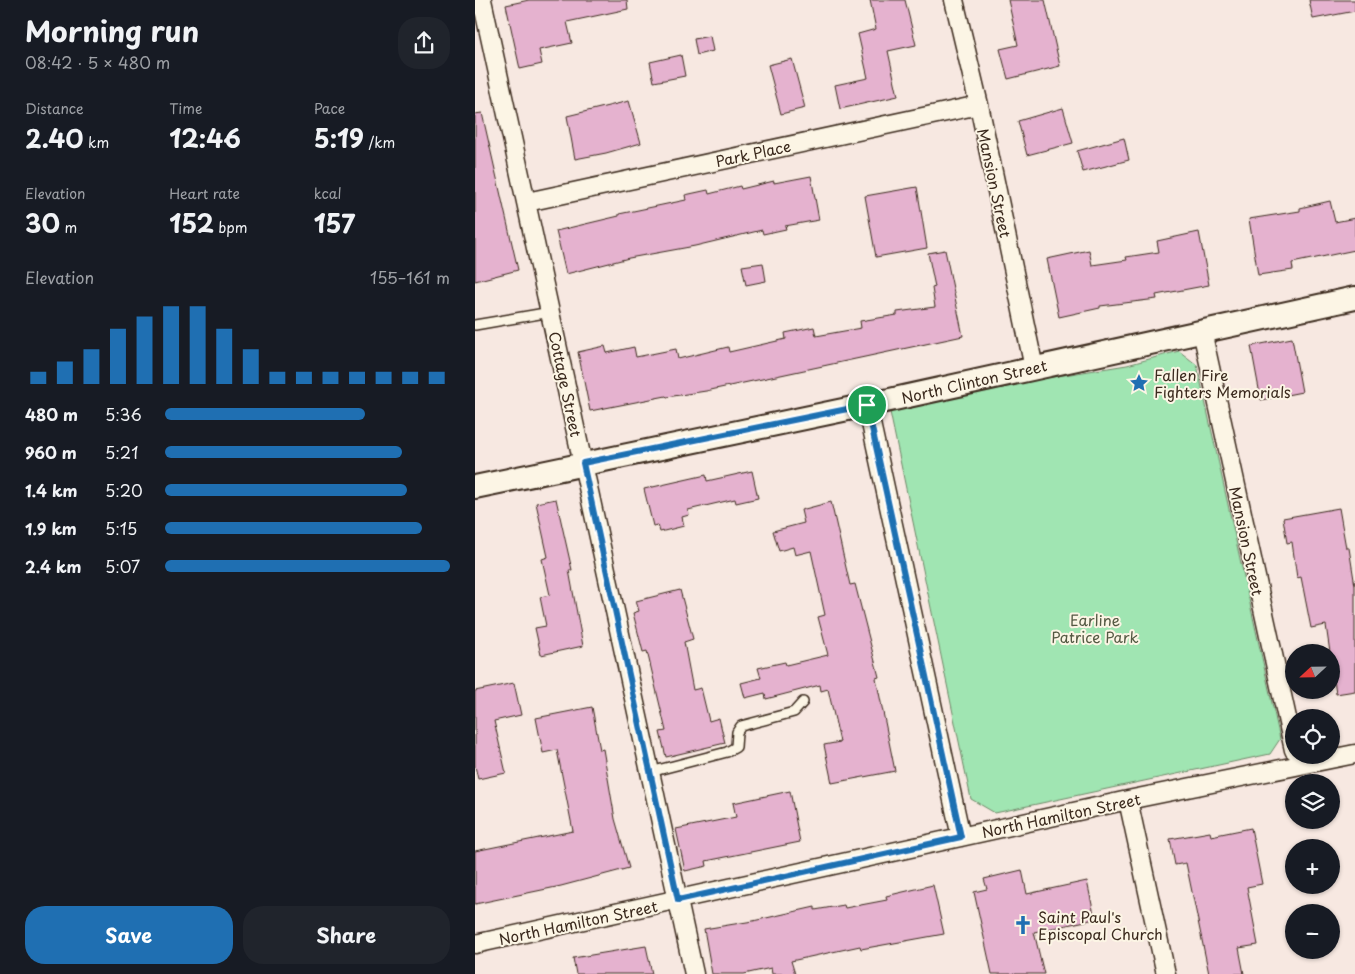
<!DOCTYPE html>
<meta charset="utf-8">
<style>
:root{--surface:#171b24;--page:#20242c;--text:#f1f3f6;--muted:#9ea1a6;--accent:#1f6fb2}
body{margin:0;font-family:"Playpen Sans",sans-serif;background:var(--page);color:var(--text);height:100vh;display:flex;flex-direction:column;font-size:19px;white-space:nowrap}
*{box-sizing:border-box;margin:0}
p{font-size:16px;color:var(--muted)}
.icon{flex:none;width:28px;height:28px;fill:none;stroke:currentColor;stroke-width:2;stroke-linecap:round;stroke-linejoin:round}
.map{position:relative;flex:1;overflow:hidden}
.drawer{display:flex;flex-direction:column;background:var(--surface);width:475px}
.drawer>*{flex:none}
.needle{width:32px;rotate:248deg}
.tools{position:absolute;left:810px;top:644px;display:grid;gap:10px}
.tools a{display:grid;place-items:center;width:55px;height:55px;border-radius:50%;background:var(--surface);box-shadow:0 1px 4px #0004;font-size:25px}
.pin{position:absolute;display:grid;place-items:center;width:42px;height:42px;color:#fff;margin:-21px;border:2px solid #fff;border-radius:50%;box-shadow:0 1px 5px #0007}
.round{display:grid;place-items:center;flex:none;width:52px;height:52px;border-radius:20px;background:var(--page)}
.head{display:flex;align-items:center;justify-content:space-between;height:85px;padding:0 25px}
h1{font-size:28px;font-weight:700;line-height:38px}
.metrics{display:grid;grid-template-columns:repeat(3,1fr);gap:8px;height:85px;padding:5px 25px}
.metrics div{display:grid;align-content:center}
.metrics b{font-size:25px;font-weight:700}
.metrics small{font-size:14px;font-weight:400}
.metrics p{font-size:14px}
.chart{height:140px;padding:10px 25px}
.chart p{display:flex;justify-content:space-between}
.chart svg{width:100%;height:90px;margin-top:5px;stroke:var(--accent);stroke-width:6}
.cta{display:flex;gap:10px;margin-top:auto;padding:10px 25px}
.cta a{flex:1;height:58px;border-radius:20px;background:var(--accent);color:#fff;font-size:20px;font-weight:700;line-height:58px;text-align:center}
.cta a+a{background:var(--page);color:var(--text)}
ul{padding:0 25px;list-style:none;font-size:16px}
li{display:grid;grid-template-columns:80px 60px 1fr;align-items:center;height:38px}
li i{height:12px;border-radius:6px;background:var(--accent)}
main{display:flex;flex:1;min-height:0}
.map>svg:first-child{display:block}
</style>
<main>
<section class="drawer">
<div class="head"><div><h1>Morning run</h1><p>08:42 · 5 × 480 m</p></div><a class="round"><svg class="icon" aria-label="share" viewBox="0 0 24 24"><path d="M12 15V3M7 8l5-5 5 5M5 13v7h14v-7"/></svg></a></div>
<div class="metrics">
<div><p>Distance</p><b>2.40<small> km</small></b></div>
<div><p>Time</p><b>12:46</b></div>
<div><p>Pace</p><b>5:19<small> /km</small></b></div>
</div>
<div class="metrics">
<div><p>Elevation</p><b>30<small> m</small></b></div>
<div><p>Heart rate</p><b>152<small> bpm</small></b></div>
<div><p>kcal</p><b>157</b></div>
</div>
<div class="chart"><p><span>Elevation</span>155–161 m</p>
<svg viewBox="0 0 160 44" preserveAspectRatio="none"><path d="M5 44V38M15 44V33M25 44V27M35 44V17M45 44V11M55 44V6M65 44V6M75 44V17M85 44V27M95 44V38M105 44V38M115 44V38M125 44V38M135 44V38M145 44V38M155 44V38"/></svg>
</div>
<ul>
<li><b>480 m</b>5:36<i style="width:70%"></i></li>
<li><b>960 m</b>5:21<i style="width:83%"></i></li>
<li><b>1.4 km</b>5:20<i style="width:85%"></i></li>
<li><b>1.9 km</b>5:15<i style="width:90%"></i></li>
<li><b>2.4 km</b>5:07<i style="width:100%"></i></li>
</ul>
<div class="cta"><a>Save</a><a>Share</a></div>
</section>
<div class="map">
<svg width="880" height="974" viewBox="0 0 880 974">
<rect width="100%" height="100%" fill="#f7e8e1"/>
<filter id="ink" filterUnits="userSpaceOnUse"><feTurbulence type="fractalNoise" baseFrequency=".02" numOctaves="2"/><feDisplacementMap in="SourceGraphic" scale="10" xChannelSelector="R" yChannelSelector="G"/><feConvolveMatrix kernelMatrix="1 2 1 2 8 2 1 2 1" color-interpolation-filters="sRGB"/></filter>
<g filter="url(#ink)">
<!-- green -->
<path fill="#a0e5b2" stroke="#6e8868" d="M 704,351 L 722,365 L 805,739 L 795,754 L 520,813 L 496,799 L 415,412 L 564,379 L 652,365 Z"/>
<!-- building -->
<path fill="#e5b2cf" stroke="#3b2a1e" d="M 54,0 L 152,0 L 153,9 L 92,22 L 97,43 L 64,50 L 67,64 L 45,69 L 31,5 Z
M 395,0 L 430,0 L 441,45 L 413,51 L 423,96 L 365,109 L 360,85 L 393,78 L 383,34 L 401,29 Z
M 533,0 L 570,0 L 585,66 L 533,79 L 525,49 L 543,45 Z
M 834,0 L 880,0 L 880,11 L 838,19 Z
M 235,36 L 238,51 L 222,55 L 219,39 Z
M 206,55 L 210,76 L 179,82 L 175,62 Z
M 317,59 L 330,108 L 306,114 L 293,65 Z
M 154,101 L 166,143 L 131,153 L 100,159 L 92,116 Z
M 588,108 L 598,143 L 552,155 L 543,121 Z
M 7,113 L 43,270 L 0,281 L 0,114 Z
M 649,138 L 654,160 L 608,172 L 602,151 Z
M 336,176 L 344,220 L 310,226 L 311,229 L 288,234 L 287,230 L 220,246 L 154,258 L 91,274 L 81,231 L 144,216 L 144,214 L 211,200 L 210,195 L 233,190 L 234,194 L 265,186 L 266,189 L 299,181 L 299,183 Z
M 442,187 L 452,248 L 401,257 L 390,196 Z
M 855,201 L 860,222 L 880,218 L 880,250 L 817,263 L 818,270 L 783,275 L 774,219 L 825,211 L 825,208 Z
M 724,232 L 734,285 L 681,295 L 682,299 L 625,306 L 625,308 L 584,317 L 572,259 L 614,250 L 617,265 L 652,260 L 651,257 L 684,252 L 682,241 Z
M 470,250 L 488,336 L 231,391 L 192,397 L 191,396 L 115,411 L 103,352 L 130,346 L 132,353 L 159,347 L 161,357 L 201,349 L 203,359 L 253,347 L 254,352 L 311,339 L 310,333 L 339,327 L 341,336 L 386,328 L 385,321 L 422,315 L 422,312 L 460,307 L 457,288 L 460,287 L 453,253 Z
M 288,263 L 291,281 L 271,285 L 267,266 Z
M 817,338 L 827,392 L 786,400 L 776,346 Z
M 277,471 L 283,498 L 261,503 L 260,499 L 213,510 L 214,515 L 207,517 L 209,526 L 185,532 L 183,525 L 178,526 L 169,489 L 231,475 L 232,481 Z
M 81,499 L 97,570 L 94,570 L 108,646 L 66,655 L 60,628 L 71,626 L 65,597 L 75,595 L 67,559 L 73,557 L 61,503 Z
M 356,502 L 375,585 L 380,584 L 404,677 L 401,678 L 420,771 L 357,783 L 349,745 L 365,742 L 353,689 L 346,691 L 345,685 L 291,699 L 290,693 L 270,698 L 266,683 L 286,678 L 283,668 L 310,662 L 311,665 L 353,655 L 343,617 L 350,615 L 336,551 L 320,555 L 318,547 L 304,551 L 298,531 L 329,523 L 326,510 Z
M 864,508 L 871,548 L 874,548 L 880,586 L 880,691 L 861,694 L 851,625 L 836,628 L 826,577 L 822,578 L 817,542 L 812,543 L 808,518 Z
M 205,590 L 218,639 L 209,642 L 218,690 L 226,688 L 234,721 L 244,718 L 250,743 L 191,757 L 185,732 L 191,731 L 172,651 L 168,652 L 158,613 L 164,611 L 161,601 Z
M 39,683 L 46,715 L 19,721 L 31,773 L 3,779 L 0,766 L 0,691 Z
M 117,707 L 125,750 L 128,749 L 140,819 L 154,868 L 86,886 L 0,904 L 0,851 L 98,831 L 82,750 L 68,753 L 61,718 Z
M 315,791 L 325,842 L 231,861 L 232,866 L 210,871 L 201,829 L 261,817 L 258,803 Z
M 776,828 L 787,884 L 772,887 L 783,945 L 764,948 L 769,974 L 734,974 L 711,863 L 700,865 L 695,839 L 735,832 L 736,836 Z
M 547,870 L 552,894 L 612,881 L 620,919 L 559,932 L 569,974 L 517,974 L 499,892 L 512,889 L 509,879 Z
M 458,885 L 469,934 L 386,949 L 385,946 L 316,961 L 320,974 L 297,974 L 296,968 L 269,974 L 237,974 L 229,929 L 278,921 L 340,907 L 340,910 L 369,905 L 370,908 L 412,900 L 411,896 Z
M 171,946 L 177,974 L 101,974 L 98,958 Z"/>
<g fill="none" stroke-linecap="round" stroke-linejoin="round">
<!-- service casing -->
<g stroke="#3b2a1e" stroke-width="12">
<path id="service" d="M 0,325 L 76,312
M 175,772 L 252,752 L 261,747 L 262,732 L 266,726 L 319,712 L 328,702"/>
</g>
<!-- minor casing -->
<g stroke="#3b2a1e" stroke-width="21">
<path id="minor" d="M 7,0 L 219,974
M 479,0 L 504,105 L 559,368
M 52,202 L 504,105
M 727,331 L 819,750
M 392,405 L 486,837
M 653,800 L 691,974
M 0,944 L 653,800 L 880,754"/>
</g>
<!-- tertiary casing -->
<g stroke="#3b2a1e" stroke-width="26">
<path id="tertiary" d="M 0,487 L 392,405 L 880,298"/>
</g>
<!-- service -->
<use href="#service" stroke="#fcf5e5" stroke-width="9"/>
<!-- minor -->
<use href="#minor" stroke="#fcf5e5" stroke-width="18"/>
<!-- tertiary -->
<use href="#tertiary" stroke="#fcf5e5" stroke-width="22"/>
</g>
</g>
<g fill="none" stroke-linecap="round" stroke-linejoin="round" filter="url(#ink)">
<!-- route casing -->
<g stroke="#fff" stroke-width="10">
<path id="route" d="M 392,405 L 486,837 L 203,900 L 108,463 Z"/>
</g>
<!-- route -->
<use href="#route" stroke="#1f6fb2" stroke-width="6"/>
</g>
<!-- icons -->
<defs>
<g id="sight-bare" transform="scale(1.5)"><path d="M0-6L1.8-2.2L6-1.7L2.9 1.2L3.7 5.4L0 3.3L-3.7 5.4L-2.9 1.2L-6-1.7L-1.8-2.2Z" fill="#1f6fb2" stroke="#fcf5e5" stroke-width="2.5" paint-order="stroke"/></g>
<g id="church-bare" transform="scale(1.5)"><path d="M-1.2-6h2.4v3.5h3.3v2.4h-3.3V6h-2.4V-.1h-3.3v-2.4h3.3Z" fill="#1f6fb2" stroke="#fcf5e5" stroke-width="2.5" paint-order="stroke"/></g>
</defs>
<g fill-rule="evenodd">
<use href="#sight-bare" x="664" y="383"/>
<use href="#church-bare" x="548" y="925"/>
</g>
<g text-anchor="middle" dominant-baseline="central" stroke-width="4" stroke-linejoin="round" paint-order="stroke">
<!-- street labels -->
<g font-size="15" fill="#3b2a1e" stroke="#fcf5e5">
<text transform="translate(278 153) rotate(-12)">Park Place</text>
<text transform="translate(520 183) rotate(78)">Mansion Street</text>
<text transform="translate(499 381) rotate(-13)">North Clinton Street</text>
<text transform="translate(91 384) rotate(78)">Cottage Street</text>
<text transform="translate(772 541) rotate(78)">Mansion Street</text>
<text transform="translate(586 815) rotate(-12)">North Hamilton Street</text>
<text transform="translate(103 922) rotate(-12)">North Hamilton Street</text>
</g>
<!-- poi labels -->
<g font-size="15" fill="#3b2a1e" stroke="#fcf5e5" text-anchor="start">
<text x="679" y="374">Fallen Fire<tspan x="679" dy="17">Fighters Memorials</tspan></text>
<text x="563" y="916">Saint Paul's<tspan x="563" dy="17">Episcopal Church</tspan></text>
</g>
<!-- park labels -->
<g font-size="15" fill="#545943" stroke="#fcf5e5">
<text x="620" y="619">Earline<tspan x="620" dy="17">Patrice Park</tspan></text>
</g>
</g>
</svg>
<div class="tools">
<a><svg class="needle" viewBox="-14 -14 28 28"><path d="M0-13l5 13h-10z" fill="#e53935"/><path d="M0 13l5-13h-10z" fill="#9ea1a6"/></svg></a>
<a><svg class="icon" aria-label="locate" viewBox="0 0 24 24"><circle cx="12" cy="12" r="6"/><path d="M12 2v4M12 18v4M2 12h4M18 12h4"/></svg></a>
<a><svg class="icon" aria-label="layers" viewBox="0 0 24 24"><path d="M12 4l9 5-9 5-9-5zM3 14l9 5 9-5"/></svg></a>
<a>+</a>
<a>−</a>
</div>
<div class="pin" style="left:392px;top:405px;background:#1e9e55"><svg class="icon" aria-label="arrive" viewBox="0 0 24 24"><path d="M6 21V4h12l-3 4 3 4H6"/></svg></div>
</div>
</main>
